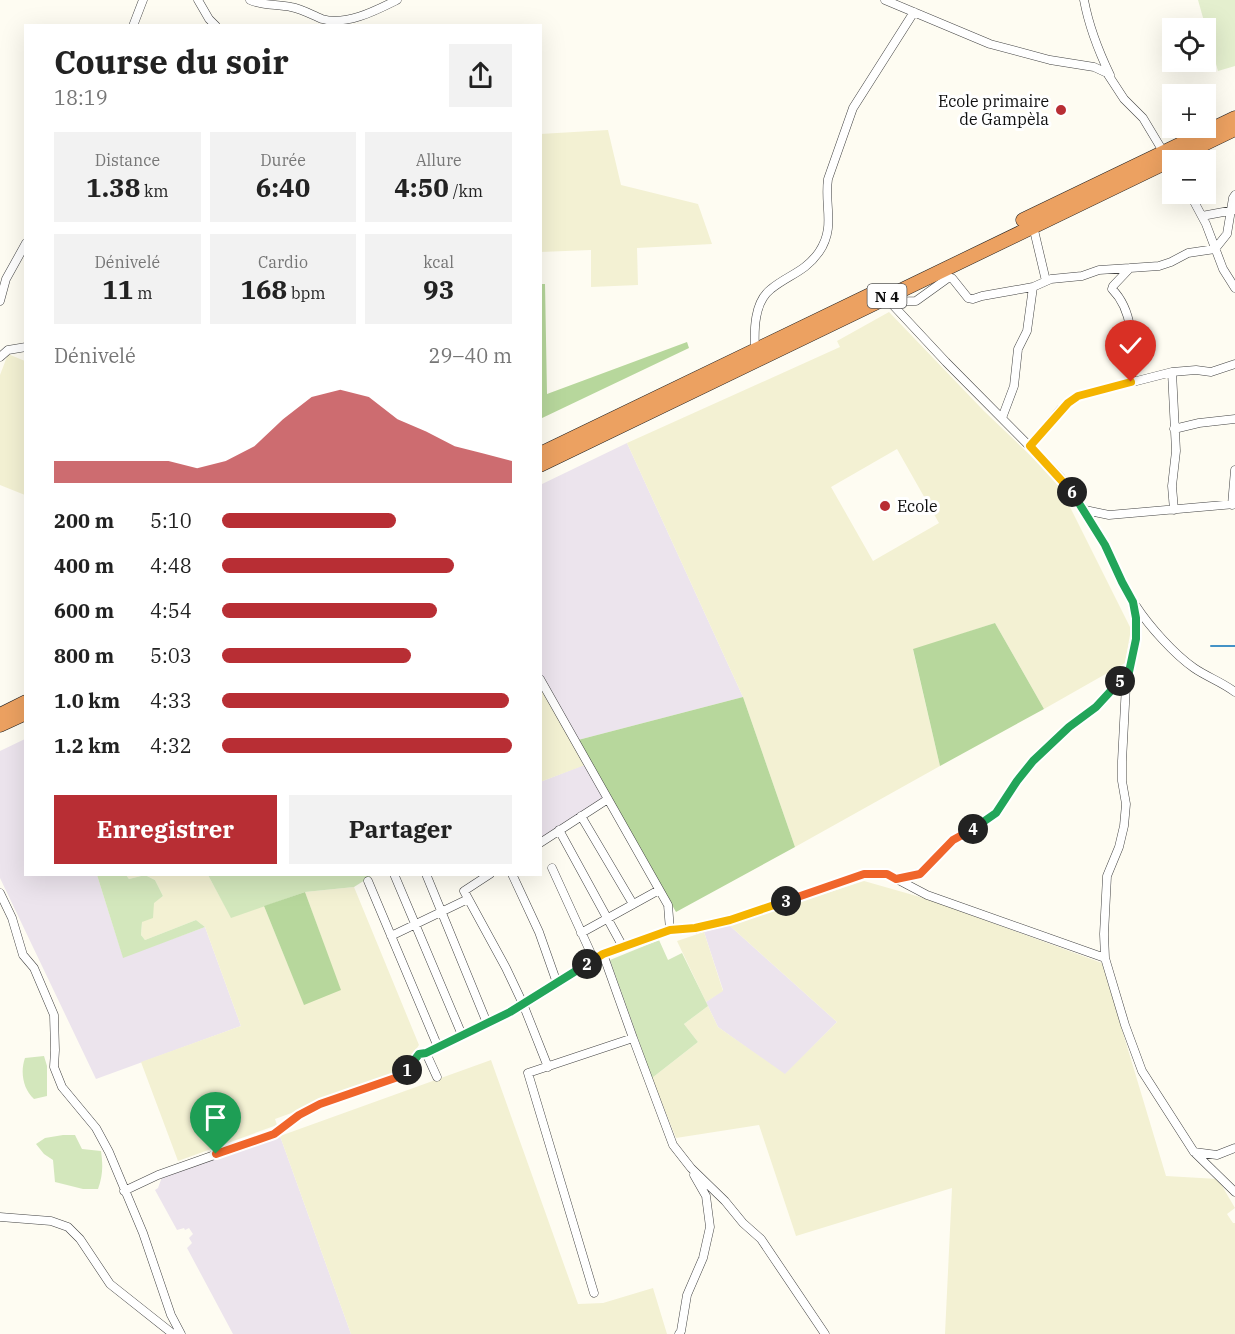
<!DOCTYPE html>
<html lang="fr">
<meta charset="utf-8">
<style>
:root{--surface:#fff;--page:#f2f2f2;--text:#222;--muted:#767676;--accent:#b82e34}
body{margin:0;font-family:"IBM Plex Serif",serif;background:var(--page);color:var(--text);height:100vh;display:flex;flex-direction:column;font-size:22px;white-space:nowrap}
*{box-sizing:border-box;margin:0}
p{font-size:20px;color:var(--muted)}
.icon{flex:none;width:33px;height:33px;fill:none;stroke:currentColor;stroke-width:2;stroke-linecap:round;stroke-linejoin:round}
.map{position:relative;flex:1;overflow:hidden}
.panel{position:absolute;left:24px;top:24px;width:518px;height:852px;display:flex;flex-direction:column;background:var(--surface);border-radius:0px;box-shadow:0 6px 24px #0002}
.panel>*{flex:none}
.controls{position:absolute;left:1162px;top:18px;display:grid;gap:12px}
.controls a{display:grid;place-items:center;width:54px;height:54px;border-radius:0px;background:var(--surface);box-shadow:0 6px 24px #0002;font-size:30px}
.pin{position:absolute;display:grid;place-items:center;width:51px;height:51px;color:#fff;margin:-62px -26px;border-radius:50% 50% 50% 0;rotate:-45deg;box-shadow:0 0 6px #0007}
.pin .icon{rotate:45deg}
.km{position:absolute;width:30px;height:30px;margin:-15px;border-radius:50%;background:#222;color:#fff;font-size:16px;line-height:30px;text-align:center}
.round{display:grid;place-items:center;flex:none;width:63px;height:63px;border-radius:0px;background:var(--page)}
.summary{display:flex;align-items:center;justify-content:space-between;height:102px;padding:0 30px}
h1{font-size:33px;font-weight:800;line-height:45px}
.stats{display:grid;grid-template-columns:repeat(3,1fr);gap:9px;height:102px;padding:6px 30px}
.stats div{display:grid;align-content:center;border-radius:0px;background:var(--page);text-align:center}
.stats b{font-size:26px;font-weight:800}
.stats small{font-size:16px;font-weight:400}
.stats p{font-size:16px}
.chart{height:168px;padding:12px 30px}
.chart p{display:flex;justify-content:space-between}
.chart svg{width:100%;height:108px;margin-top:6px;fill:var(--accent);opacity:.7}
.action{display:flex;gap:12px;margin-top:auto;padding:12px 30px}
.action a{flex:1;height:69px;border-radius:0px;background:var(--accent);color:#fff;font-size:24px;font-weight:800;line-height:69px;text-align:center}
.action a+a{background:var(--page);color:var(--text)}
ul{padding:0 30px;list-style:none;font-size:20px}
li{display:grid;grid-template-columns:96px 72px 1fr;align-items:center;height:45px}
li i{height:15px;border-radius:8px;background:var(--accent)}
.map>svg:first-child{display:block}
</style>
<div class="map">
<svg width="1235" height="1334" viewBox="0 0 1235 1334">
<rect width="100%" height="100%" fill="#fefcf2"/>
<!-- industrial -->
<path fill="#ece4ed" d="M 627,443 L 743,697 L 578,740 L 540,672 L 540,485 Z
M 25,739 L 26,874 L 97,875 L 123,957 L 205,927 L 241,1026 L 96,1079 L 0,878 L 0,751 Z
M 586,764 L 605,798 L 540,839 L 540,782 Z
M 729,925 L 837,1022 L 785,1075 L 718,1027 L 706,1002 L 723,990 L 704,932 Z
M 280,1136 L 351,1334 L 233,1334 L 187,1248 L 192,1243 L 189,1238 L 193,1234 L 189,1228 L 185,1230 L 184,1228 L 177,1230 L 155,1190 L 158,1188 L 162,1177 Z"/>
<!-- farmland -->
<path fill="#f3f1d3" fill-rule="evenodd" d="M 608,130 L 621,185 L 698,204 L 712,244 L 637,248 L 638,285 L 591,287 L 591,250 L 540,252 L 540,134 Z
M 889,312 L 984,411 L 1057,481 L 1131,629 L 1125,663 L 1044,709 L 995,623 L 913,650 L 940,766 L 795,847 L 743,697 L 627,443 L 840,347 L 837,341 ZM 897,449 L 939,523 L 873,561 L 831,487 Z
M 8,354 L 25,361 L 25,495 L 0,485 L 0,375 Z
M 540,687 L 585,765 L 540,782 Z
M 126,875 L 208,875 L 231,917 L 264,906 L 304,1004 L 340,989 L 305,892 L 354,887 L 419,1045 L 402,1070 L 379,1081 L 275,1119 L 277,1125 L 178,1161 L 141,1062 L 241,1026 L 205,927 L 196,920 L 145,940 L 141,935 L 142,922 L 153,903 L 163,896 L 155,880 L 145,875 L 129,879 Z
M 864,881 L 927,899 L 1102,963 L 1166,1176 L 1218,1179 L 1235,1208 L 1227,1214 L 1233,1223 L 1235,1223 L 1235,1334 L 945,1334 L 952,1188 L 796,1236 L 759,1125 L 676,1138 L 652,1078 L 698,1042 L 684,1024 L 708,1006 L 718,1027 L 785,1074 L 837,1022 L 729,925 Z
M 704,932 L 723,991 L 706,1002 L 677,941 Z
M 491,1060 L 578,1304 L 603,1303 L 653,1288 L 667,1334 L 351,1334 L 280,1136 Z"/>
<!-- green -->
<path fill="#d3e7bc" d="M 97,875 L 126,875 L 129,879 L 145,875 L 155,880 L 163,896 L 154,903 L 153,918 L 142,922 L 141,935 L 145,940 L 196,920 L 205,927 L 123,958 Z
M 208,875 L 373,875 L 354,887 L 305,892 L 231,918 Z
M 659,940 L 668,960 L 682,953 L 708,1006 L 684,1024 L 698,1042 L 652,1078 L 610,960 Z
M 44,1056 L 47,1066 L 47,1096 L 34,1099 C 23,1089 20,1072 25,1058 Z
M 63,1135 L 75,1135 L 82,1149 L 101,1151 C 103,1165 103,1175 98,1189 L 83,1189 L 55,1182 L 53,1160 L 44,1154 L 36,1144 L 45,1138 Z"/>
<!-- forest -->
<path fill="#b7d79c" d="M 540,284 L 545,284 L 547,394 L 687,342 L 689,348 L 540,419 Z
M 995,623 L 1044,709 L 940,766 L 913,649 Z
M 743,697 L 795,847 L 676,912 L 578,740 Z
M 305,892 L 341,990 L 304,1005 L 264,906 Z"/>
<!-- pitch -->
<path fill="#e4efce" d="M 1198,0 L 1235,0 L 1235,66 L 1218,71 Z"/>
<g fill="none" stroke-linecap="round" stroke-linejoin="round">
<!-- stream -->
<path stroke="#4492c6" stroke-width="2" d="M 1211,646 L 1235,646"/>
<!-- street casing -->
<g stroke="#424242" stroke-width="9">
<path id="street" d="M 198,0 L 209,19 L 216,26
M 250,0 C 263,6 277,4 291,7 C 302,9 312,15 322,19 C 346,26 375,11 397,0
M 885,0 L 990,44 L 1050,60 L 1094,67 L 1107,73 L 1124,99 L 1143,118 L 1164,153
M 1084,0 C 1089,27 1098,50 1110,75
M 133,26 L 143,0
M 1190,194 L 1206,224 L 1223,269 L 1235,288
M 1202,216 L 1234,210
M 1033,226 L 1046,281
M 884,298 L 890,302 L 946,362 L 1061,478 L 1079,501 L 1105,545 L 1122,582 L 1133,602 L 1136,618 L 1135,639 L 1126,685 L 1122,761 L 1122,781 L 1126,804 L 1124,826 L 1119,847 L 1107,876 L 1104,934 L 1105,958 L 1125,1025 L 1142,1071 L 1194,1152 L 1235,1192
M 0,301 L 6,279 L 26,243
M 890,302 L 916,301 L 948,278 L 952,278 L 968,298 L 973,299 L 982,296 L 1033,287 L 1051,279 L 1082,276 L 1099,270 L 1130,268
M 755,350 C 754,330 754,302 771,289 C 788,275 805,272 819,252 C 836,227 824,206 828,179 L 853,108 L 914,12
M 0,357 L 8,350 L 26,347
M 1172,372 L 1176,451 L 1172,486 L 1174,510
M 1131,382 C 1132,351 1136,313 1112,289 L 1113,286 L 1130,268 L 1159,266 L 1171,262 L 1188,253 L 1215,249 L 1227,234 L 1233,198 L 1235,195
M 1002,418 L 1014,386 L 1018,349 L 1027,331 L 1033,287
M 1174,429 L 1199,423 L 1235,419
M 1030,446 L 1061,409 L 1078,396 L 1172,372 L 1196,370 L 1211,372 L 1235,364
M 1232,505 L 1235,470
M 1085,510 L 1109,515 L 1235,504
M 1136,606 C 1149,626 1174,654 1194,668 C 1207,677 1222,682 1235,692
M 540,679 L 668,905 L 670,930
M 581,816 L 633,904
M 559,830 L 623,947
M 540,843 L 608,799
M 552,868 L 594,960
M 394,874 L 462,1035
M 426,874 L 487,1023
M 490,874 L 464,891 L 506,968 L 523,1004 L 548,1067
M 512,874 L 539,932 L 557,983
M 896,879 L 920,874 L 953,840 L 984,822 L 996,813 L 1017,781 L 1033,761 L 1069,727 L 1096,707 L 1128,673
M 368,881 L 438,1047
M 0,893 L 12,918 L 23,955 L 34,968 L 54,1015 L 55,1050 L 54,1067 L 62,1087 L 96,1128 L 109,1152 L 143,1233 L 171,1315 L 181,1334
M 581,933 L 659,890
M 391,936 L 468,899
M 633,1038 L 673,1145 L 691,1168 L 725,1201 L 743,1223 L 761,1239 L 825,1334
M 437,1077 L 426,1053 L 510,1012 L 603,954 L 670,930 L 695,929 L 730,920 L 864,874 L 887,874 L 927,895 L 1105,958
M 1194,1152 L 1217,1155 L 1235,1148
M 124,1191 L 158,1175 L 274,1134 L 299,1115 L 320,1104 L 398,1077 L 419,1054 L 426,1053
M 0,1217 L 51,1221 L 68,1227 L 80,1239 L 110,1284 L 173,1334
M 594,1293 L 528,1073 L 633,1038 L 603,954
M 679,1334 L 681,1331 L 687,1295 L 703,1258 L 710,1227 L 706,1196 L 694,1175"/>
</g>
<!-- highway casing -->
<g stroke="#202020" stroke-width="15">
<path id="highway" d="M 1023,220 L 1235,118
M 540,454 L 874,293
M 540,465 L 1235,129
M 0,715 L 26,702
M 0,725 L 26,713"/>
</g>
<!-- street -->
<use href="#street" stroke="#fff" stroke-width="8"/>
<!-- highway -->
<use href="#highway" stroke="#eca161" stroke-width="14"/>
</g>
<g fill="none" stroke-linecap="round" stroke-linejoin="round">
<!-- split-1 casing -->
<g stroke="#fff" stroke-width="12">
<path id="split-1" d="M 216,1154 L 274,1134 L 299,1115 L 320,1104 L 398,1077 L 407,1070"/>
</g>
<!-- split-2 casing -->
<g stroke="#fff" stroke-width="12">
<path id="split-2" d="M 407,1070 L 419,1054 L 426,1053 L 510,1012 L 587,964"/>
</g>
<!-- split-3 casing -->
<g stroke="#fff" stroke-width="12">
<path id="split-3" d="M 587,964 L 603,954 L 670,930 L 695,928 L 730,920 L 786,901"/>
</g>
<!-- split-4 casing -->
<g stroke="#fff" stroke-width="12">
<path id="split-4" d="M 786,901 L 864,874 L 887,874 L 896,879 L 920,874 L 953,840 L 973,829"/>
</g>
<!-- split-5 casing -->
<g stroke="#fff" stroke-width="12">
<path id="split-5" d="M 973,829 L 996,813 L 1017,781 L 1033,761 L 1069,727 L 1096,707 L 1120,681"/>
</g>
<!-- split-6 casing -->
<g stroke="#fff" stroke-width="12">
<path id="split-6" d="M 1072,492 L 1105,545 L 1122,582 L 1133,602 L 1136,618 L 1136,639 L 1129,672 L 1120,681"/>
</g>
<!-- split-7 casing -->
<g stroke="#fff" stroke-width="12">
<path id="split-7" d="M 1072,492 L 1030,446 L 1068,403 L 1078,396 L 1131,382"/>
</g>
<!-- split-1 -->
<use href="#split-1" stroke="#f0652b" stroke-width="8"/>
<!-- split-2 -->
<use href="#split-2" stroke="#22a559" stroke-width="8"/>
<!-- split-3 -->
<use href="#split-3" stroke="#f5b400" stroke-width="8"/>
<!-- split-4 -->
<use href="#split-4" stroke="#f0652b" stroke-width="8"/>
<!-- split-5 -->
<use href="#split-5" stroke="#22a559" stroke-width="8"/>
<!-- split-6 -->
<use href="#split-6" stroke="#22a559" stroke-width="8"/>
<!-- split-7 -->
<use href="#split-7" stroke="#f5b400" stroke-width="8"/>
</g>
<!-- markers -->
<g fill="#b82e34" stroke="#fff" stroke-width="2">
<circle cx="1061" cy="110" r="6"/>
<circle cx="885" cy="506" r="6"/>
</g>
<g text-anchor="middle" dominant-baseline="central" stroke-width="6" stroke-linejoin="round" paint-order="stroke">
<!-- shield labels -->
<rect fill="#fff" stroke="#575757" stroke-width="1.5" x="867.5" y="284" width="39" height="24" rx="4.5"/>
<g font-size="15" font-weight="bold" fill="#0f0f0f">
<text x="887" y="296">N 4</text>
</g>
<!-- poi labels -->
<g font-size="16" fill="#0f0f0f" stroke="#fff" text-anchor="end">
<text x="1049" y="101">Ecole primaire<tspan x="1049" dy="18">de Gampèla</tspan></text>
<text x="897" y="506" text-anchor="start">Ecole</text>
</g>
</g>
</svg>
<div class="controls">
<a><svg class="icon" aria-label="locate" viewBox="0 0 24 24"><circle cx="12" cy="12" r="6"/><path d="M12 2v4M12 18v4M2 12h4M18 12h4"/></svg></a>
<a>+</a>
<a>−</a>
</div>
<div class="pin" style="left:216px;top:1154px;background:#1e9e55"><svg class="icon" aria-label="arrive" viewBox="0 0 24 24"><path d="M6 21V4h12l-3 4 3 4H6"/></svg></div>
<div class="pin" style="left:1131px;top:382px;background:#d93025"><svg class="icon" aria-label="check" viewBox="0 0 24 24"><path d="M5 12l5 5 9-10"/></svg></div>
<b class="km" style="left:407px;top:1070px">1</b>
<b class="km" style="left:587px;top:964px">2</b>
<b class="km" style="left:786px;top:901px">3</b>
<b class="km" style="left:973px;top:829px">4</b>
<b class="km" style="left:1120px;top:681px">5</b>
<b class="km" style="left:1072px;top:492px">6</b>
<section class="panel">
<div class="summary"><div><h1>Course du soir</h1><p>18:19</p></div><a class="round"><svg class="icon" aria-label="share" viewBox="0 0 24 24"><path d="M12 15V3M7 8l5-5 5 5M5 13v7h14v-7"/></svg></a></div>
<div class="stats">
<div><p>Distance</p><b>1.38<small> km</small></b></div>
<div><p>Durée</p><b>6:40</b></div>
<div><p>Allure</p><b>4:50<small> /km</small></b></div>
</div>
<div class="stats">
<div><p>Dénivelé</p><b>11<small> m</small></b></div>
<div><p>Cardio</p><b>168<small> bpm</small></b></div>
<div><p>kcal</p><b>93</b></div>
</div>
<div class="chart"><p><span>Dénivelé</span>29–40 m</p>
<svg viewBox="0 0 160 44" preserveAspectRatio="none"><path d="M0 44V35L10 35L20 35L30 35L40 35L50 38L60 35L70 29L80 18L90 9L100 6L110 9L120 18L130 23L140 29L150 32L160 35V44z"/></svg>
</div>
<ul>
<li><b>200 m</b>5:10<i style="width:60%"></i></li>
<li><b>400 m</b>4:48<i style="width:80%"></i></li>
<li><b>600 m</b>4:54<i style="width:74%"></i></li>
<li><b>800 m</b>5:03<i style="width:65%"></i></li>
<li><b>1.0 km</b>4:33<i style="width:99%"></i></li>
<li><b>1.2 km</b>4:32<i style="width:100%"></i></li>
</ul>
<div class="action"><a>Enregistrer</a><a>Partager</a></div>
</section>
</div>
